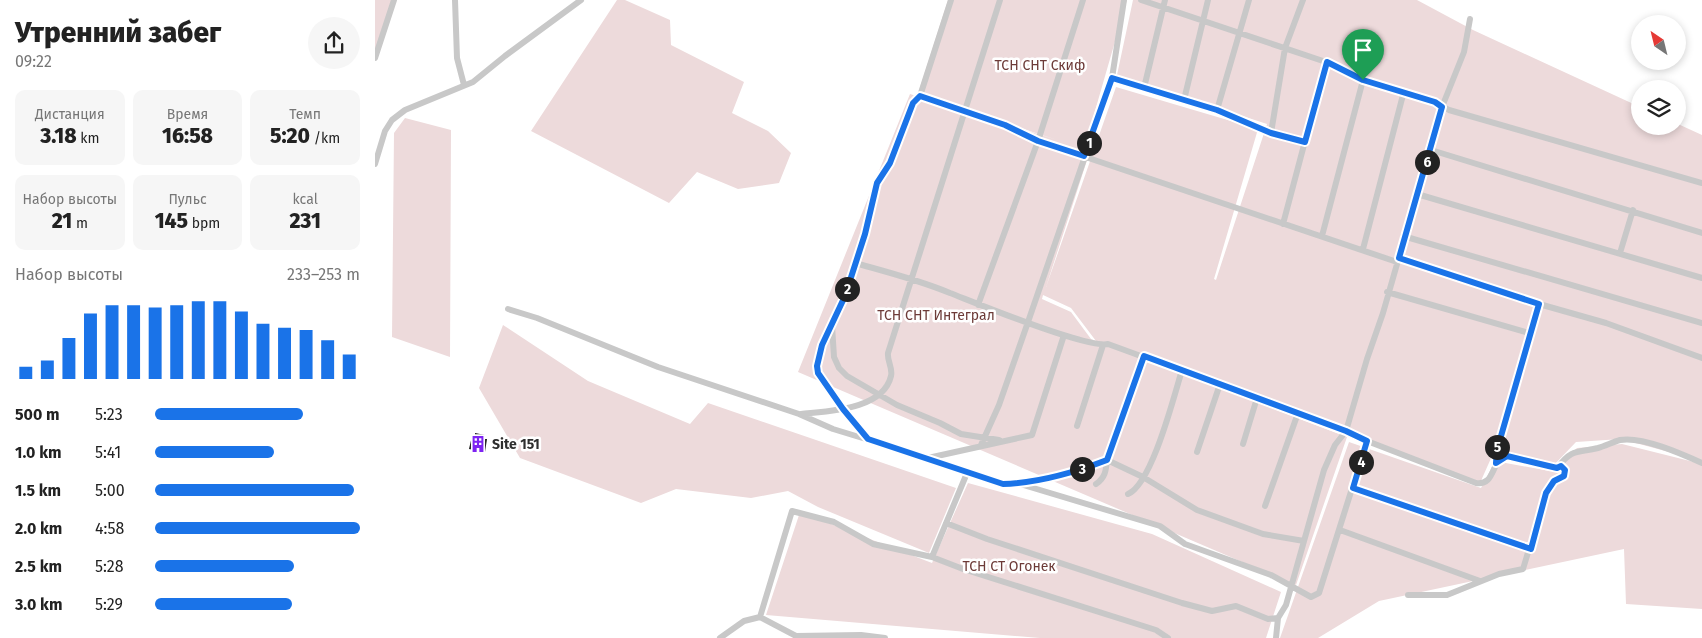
<!DOCTYPE html>
<html lang="ru">
<meta charset="utf-8">
<style>
:root{--surface:#fff;--page:#f6f6f6;--text:#222;--muted:#767676;--accent:#1a73e8}
body{margin:0;font-family:"Fira Sans",sans-serif;background:var(--page);color:var(--text);height:100vh;display:flex;flex-direction:column;font-size:19px;white-space:nowrap}
*{box-sizing:border-box;margin:0}
p{font-size:16px;color:var(--muted)}
.icon{flex:none;width:28px;height:28px;fill:none;stroke:currentColor;stroke-width:2;stroke-linecap:round;stroke-linejoin:round}
.map{position:relative;flex:1;overflow:hidden}
.sheet{display:flex;flex-direction:column;background:var(--surface);width:375px}
.sheet>*{flex:none}
.needle{width:32px;rotate:325deg}
.controls{position:absolute;left:1256px;top:15px;display:grid;gap:10px}
.controls a{display:grid;place-items:center;width:55px;height:55px;border-radius:50%;background:var(--surface);box-shadow:0 2px 8px #0003;font-size:25px}
.pin{position:absolute;display:grid;place-items:center;width:42px;height:42px;color:#fff;margin:-51px -21px;border-radius:50% 50% 50% 0;rotate:-45deg;box-shadow:0 0 5px #0007}
.pin .icon{rotate:45deg}
.km{position:absolute;width:25px;height:25px;margin:-12px;border-radius:50%;background:#222;color:#fff;font-size:14px;line-height:25px;text-align:center}
.round{display:grid;place-items:center;flex:none;width:52px;height:52px;border-radius:26px;background:var(--page)}
.overview{display:flex;align-items:center;justify-content:space-between;height:85px;padding:0 15px}
h1{font-size:28px;font-weight:800;line-height:38px}
.stats{display:grid;grid-template-columns:repeat(3,1fr);gap:8px;height:85px;padding:5px 15px}
.stats div{display:grid;align-content:center;border-radius:10px;background:var(--page);text-align:center}
.stats b{font-size:21px;font-weight:800}
.stats small{font-size:14px;font-weight:400}
.stats p{font-size:14px}
.chart{height:140px;padding:10px 15px}
.chart p{display:flex;justify-content:space-between}
.chart svg{width:100%;height:90px;margin-top:5px;stroke:var(--accent);stroke-width:6}
ul{padding:0 15px;list-style:none;font-size:16px}
li{display:grid;grid-template-columns:80px 60px 1fr;align-items:center;height:38px}
li i{height:12px;border-radius:6px;background:var(--accent)}
main{display:flex;flex:1;min-height:0}
.map>svg:first-child{display:block}
</style>
<main>
<section class="sheet">
<div class="overview"><div><h1>Утренний забег</h1><p>09:22</p></div><a class="round"><svg class="icon" aria-label="share" viewBox="0 0 24 24"><path d="M12 15V3M7 8l5-5 5 5M5 13v7h14v-7"/></svg></a></div>
<div class="stats">
<div><p>Дистанция</p><b>3.18<small> km</small></b></div>
<div><p>Время</p><b>16:58</b></div>
<div><p>Темп</p><b>5:20<small> /km</small></b></div>
</div>
<div class="stats">
<div><p>Набор высоты</p><b>21<small> m</small></b></div>
<div><p>Пульс</p><b>145<small> bpm</small></b></div>
<div><p>kcal</p><b>231</b></div>
</div>
<div class="chart"><p><span>Набор высоты</span>233–253 m</p>
<svg viewBox="0 0 160 44" preserveAspectRatio="none"><path d="M5 44V38M15 44V35M25 44V24M35 44V12M45 44V8M55 44V8M65 44V9M75 44V8M85 44V6M95 44V6M105 44V11M115 44V17M125 44V19M135 44V20M145 44V25M155 44V32"/></svg>
</div>
<ul>
<li><b>500 m</b>5:23<i style="width:72%"></i></li>
<li><b>1.0 km</b>5:41<i style="width:58%"></i></li>
<li><b>1.5 km</b>5:00<i style="width:97%"></i></li>
<li><b>2.0 km</b>4:58<i style="width:100%"></i></li>
<li><b>2.5 km</b>5:28<i style="width:68%"></i></li>
<li><b>3.0 km</b>5:29<i style="width:67%"></i></li>
</ul>
</section>
<div class="map">
<svg width="1327" height="638" viewBox="0 0 1327 638">
<rect width="100%" height="100%" fill="#fff"/>
<!-- green -->
<path fill="#eddadb" fill-rule="evenodd" d="M 0,0 L 19,0 L 0,57 Z
M 242,0 L 250,0 L 295,20 L 296,45 L 369,82 L 357,113 L 393,131 L 416,153 L 404,183 L 363,189 L 322,172 L 294,203 L 156,131 Z
M 573,0 L 752,0 L 709,149 L 715,151 L 671,287 L 741,87 L 883,129 L 839,279 L 841,280 L 892,124 L 742,75 L 758,0 L 1042,0 L 1098,30 L 1265,107 L 1265,126 L 1302,126 L 1303,124 L 1327,135 L 1327,461 L 1246,439 L 1201,442 L 1178,466 L 1117,456 L 1105,483 L 742,349 L 972,437 L 921,585 L 423,372 L 535,94 L 682,140 L 543,94 ZM 668,295 L 696,308 L 721,341 L 716,339 L 696,312 L 667,299 Z
M 30,118 L 76,130 L 75,357 L 17,337 L 19,133 Z
M 128,325 L 213,381 L 315,424 L 333,403 L 581,488 L 554,553 L 443,507 L 413,491 L 376,498 L 301,489 L 266,503 L 145,458 L 104,388 Z
M 974,442 L 1106,488 L 1120,461 L 1175,471 L 1202,448 L 1247,444 L 1327,464 L 1327,609 L 1251,604 L 1249,549 L 1004,601 L 943,638 L 905,638 Z
M 593,483 L 777,534 L 906,592 L 891,638 L 665,638 L 391,615 L 425,512 L 557,563 Z"/>
<!-- building -->
<path fill="#151515" d="M 100,433 L 110,435 L 109,439 L 112,439 L 110,452 L 94,449 L 97,436 L 100,436 Z"/>
<g fill="none" stroke-linecap="round" stroke-linejoin="round">
<!-- minor -->
<path stroke="#c8c8c8" stroke-width="6" d="M 80,0 L 82,58 L 89,85
M 766,0 L 951,62 L 988,80 L 1060,102 L 1074,110 L 1327,183
M 0,58 L 19,0
M 737,78 L 842,110 L 896,133 L 930,142
M 769,88 L 790,0
M 545,96 L 630,125 L 663,141 L 1022,262
M 809,100 L 833,0
M 842,110 L 874,0
M 896,133 L 910,48 L 928,0
M 1056,150 L 1327,233
M 0,164 L 10,131 L 17,120 L 30,110 L 98,82 L 130,56 L 206,0
M 1042,194 L 1327,278
M 908,224 L 951,62
M 947,236 L 988,80
M 1028,236 L 1327,323
M 988,249 L 1029,91
M 1245,253 L 1258,210
M 1023,258 L 1164,304 L 1231,323 L 1327,358
M 480,263 C 512,272 544,280 575,293 C 601,303 712,349 733,344 L 971,431 L 992,441 L 1101,483 C 1121,486 1115,460 1132,456 L 1182,468 L 1186,466 L 1189,468 L 1189,476 L 1179,481 L 1171,493 L 1148,569 L 1124,574 L 1072,595 L 1033,595
M 1012,292 L 1154,333
M 603,305 L 663,141 L 708,0
M 133,309 L 162,318 L 283,367 L 424,414 L 458,429 L 553,458 L 628,484 L 645,484 L 785,526 L 810,544 L 896,575 L 936,597 L 944,593 L 992,441
M 457,326 L 459,357 L 464,368 L 472,376 L 522,405 L 565,423 L 586,434 L 624,440
M 426,414 C 453,411 508,410 516,376 C 518,368 512,361 513,353 L 625,0
M 702,426 L 728,345
M 493,439 L 447,379 L 442,366 L 447,345 L 470,295 L 490,234 L 502,183 L 515,163 L 538,103 L 545,96 L 576,0
M 868,444 L 882,398
M 606,445 L 624,405 L 653,322 L 737,78 L 749,0
M 822,452 L 845,384
M 553,458 L 657,435 L 689,335
M 1121,463 L 1122,450 L 1154,333 L 1164,304
M 1183,467 C 1197,448 1203,453 1223,448 C 1230,446 1238,442 1245,440 C 1267,436 1307,454 1327,463
M 646,483 L 687,476 L 732,460 L 768,477 L 822,510 L 888,534 L 929,541
M 721,484 C 730,478 731,471 732,460 L 769,356
M 978,488 L 1156,549
M 753,494 C 777,484 799,396 807,370
M 890,506 L 923,413
M 571,523 L 612,539 L 807,603 L 837,611 L 861,606 L 893,619 L 903,618
M 965,530 L 1105,581
M 557,557 L 592,473
M 385,617 L 417,511 L 459,522 L 498,544 L 557,557 L 588,569 L 781,630 L 793,638
M 345,638 L 369,621 L 385,617 L 421,636 L 486,635 L 510,638
M 901,638 L 903,618 L 911,605 L 949,470 L 960,445 L 971,431 L 992,359 L 1008,313 L 1067,107 L 1089,52 L 1095,19"/>
</g>
<g fill="none" stroke-linecap="round" stroke-linejoin="round">
<!-- route casing -->
<g stroke="#fff" stroke-width="10">
<path id="route" d="M 952,62 L 988,80 L 1060,102 L 1067,107 L 1024,258 L 1164,304 L 1122,450 L 1121,463 L 1132,456 L 1182,468 L 1186,466 L 1190,470 L 1189,476 L 1179,481 L 1171,493 L 1156,549 L 978,488 L 992,441 L 971,431 L 769,356 L 732,460 C 698,473 664,483 628,484 L 493,439 L 468,409 L 443,373 L 442,366 L 447,345 L 470,296 L 490,234 L 502,183 L 515,163 L 538,103 L 545,96 L 630,125 L 663,141 L 709,156 L 737,78 L 842,110 L 896,133 L 930,142 Z"/>
</g>
<!-- route -->
<use href="#route" stroke="#1a73e8" stroke-width="6"/>
</g>
<!-- icons -->
<defs>
<g id="building-bare" transform="scale(1.35)"><path d="M-4-6H4V6H1V3H-1V6H-4ZM-2.5-4.3h1.7v1.8h-1.7ZM.8-4.3h1.7v1.8H.8ZM-2.5-1h1.7V.8h-1.7ZM.8-1h1.7V.8H.8Z" fill="#7e23f2" stroke="#fff" stroke-width="2.5" paint-order="stroke"/></g>
</defs>
<g fill-rule="evenodd">
<use href="#building-bare" x="103" y="444"/>
</g>
<g text-anchor="middle" dominant-baseline="central" stroke-width="5" stroke-linejoin="round" paint-order="stroke">
<!-- park labels -->
<g font-size="14" fill="#6d3b38" stroke="#fff">
<text x="665" y="65">ТСН СНТ Скиф</text>
<text x="561" y="315">ТСН СНТ Интеграл</text>
<text x="634" y="566">ТСН СТ Огонек</text>
</g>
<!-- poi labels -->
<g font-size="14" font-weight="bold" fill="#2e2e2e" stroke="#fff" text-anchor="start">
<text x="117" y="444">Site 151</text>
</g>
</g>
</svg>
<div class="controls">
<a><svg class="needle" viewBox="-14 -14 28 28"><path d="M0-13l5 13h-10z" fill="#e53935"/><path d="M0 13l5-13h-10z" fill="#767676"/></svg></a>
<a><svg class="icon" aria-label="layers" viewBox="0 0 24 24"><path d="M12 4l9 5-9 5-9-5zM3 14l9 5 9-5"/></svg></a>
</div>
<div class="pin" style="left:988px;top:80px;background:#1e9e55"><svg class="icon" aria-label="arrive" viewBox="0 0 24 24"><path d="M6 21V4h12l-3 4 3 4H6"/></svg></div>
<b class="km" style="left:714px;top:143px">1</b>
<b class="km" style="left:472px;top:289px">2</b>
<b class="km" style="left:707px;top:469px">3</b>
<b class="km" style="left:986px;top:462px">4</b>
<b class="km" style="left:1122px;top:447px">5</b>
<b class="km" style="left:1052px;top:162px">6</b>
</div>
</main>
